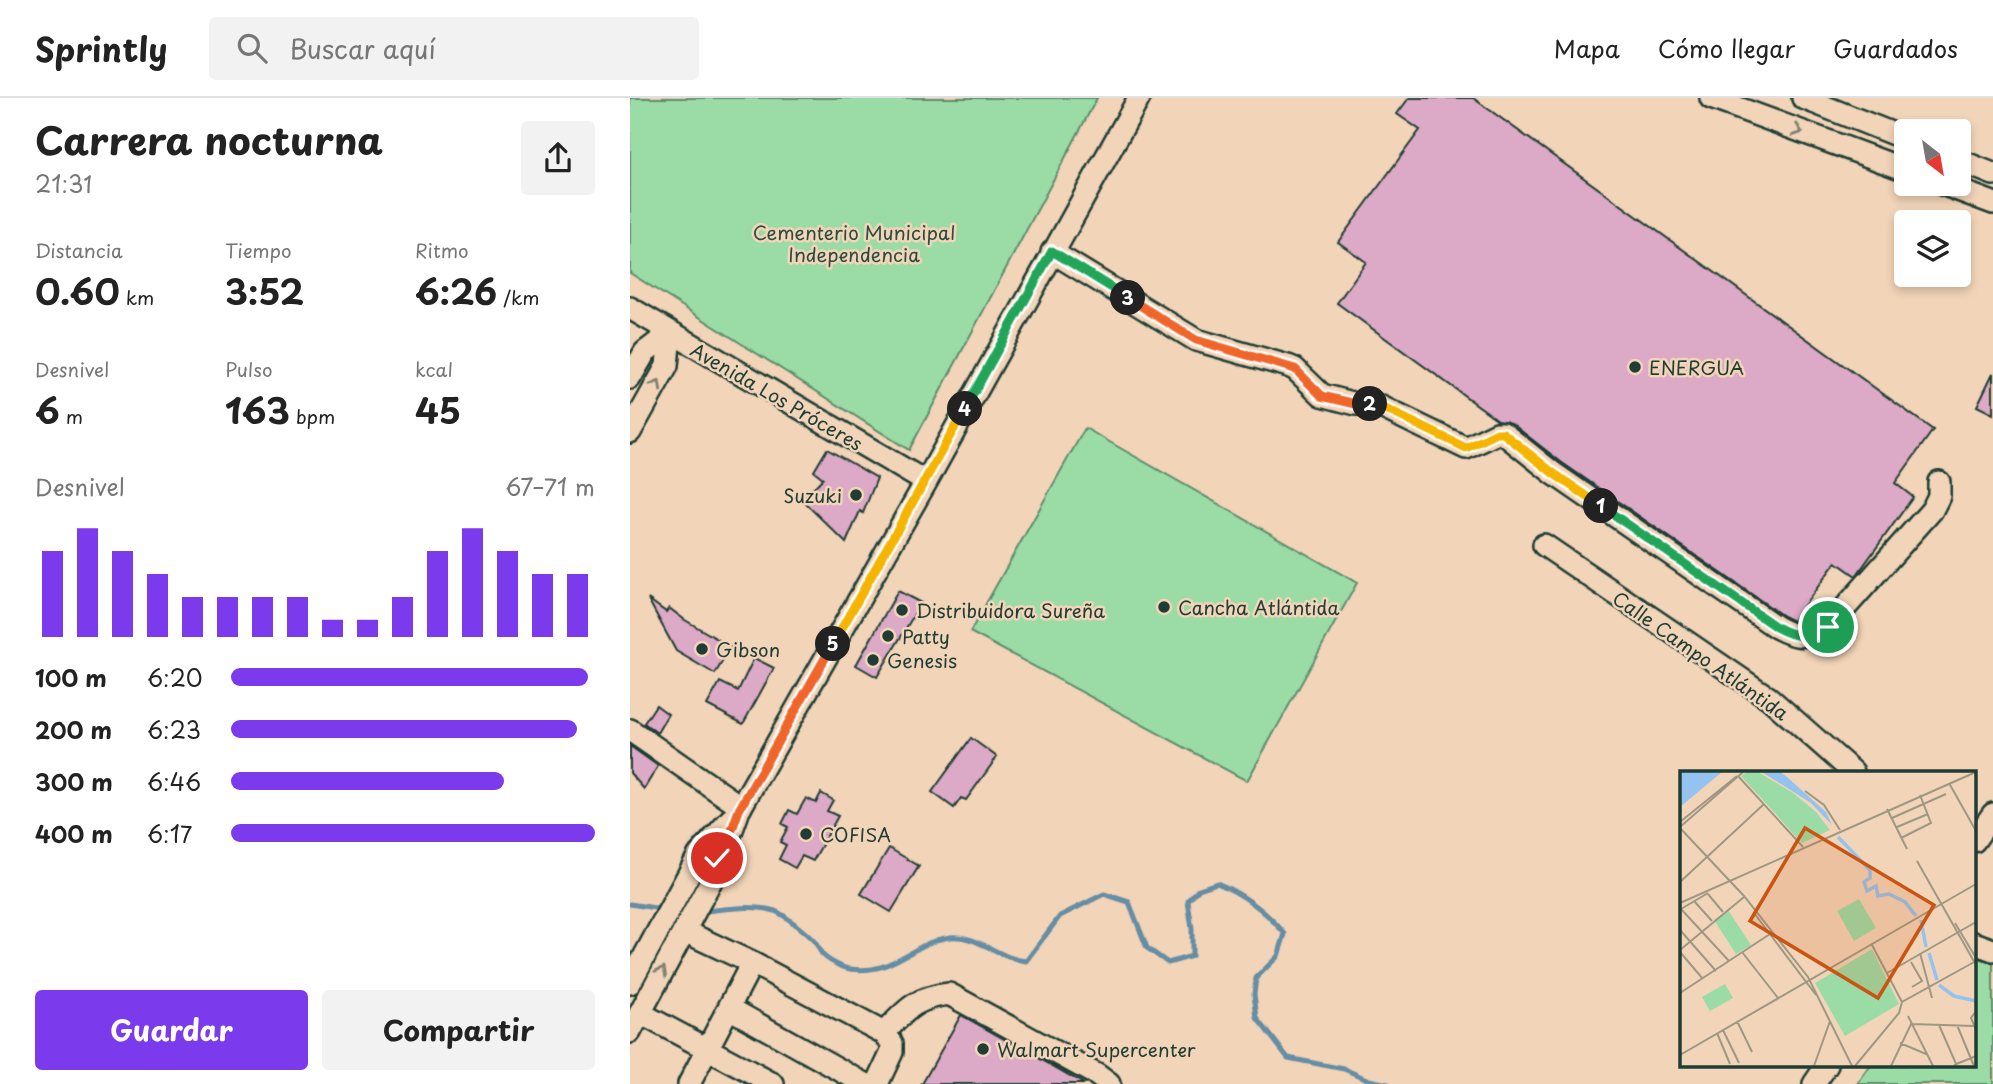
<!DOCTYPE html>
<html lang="es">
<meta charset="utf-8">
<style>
:root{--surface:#fff;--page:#f2f2f2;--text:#222;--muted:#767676;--line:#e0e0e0;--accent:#7c3aed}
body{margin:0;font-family:"Playpen Sans",sans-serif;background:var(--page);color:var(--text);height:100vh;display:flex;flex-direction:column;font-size:26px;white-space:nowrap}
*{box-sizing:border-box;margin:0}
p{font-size:23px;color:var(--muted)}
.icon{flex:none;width:38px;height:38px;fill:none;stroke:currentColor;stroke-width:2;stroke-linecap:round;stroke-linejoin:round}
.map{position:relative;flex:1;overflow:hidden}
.side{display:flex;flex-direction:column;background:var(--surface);width:630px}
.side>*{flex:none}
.needle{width:46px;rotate:149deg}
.buttons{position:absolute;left:1264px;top:21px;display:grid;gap:14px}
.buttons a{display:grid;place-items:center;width:77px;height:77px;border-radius:7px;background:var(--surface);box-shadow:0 4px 10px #0003;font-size:35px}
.pin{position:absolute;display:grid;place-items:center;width:60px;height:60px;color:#fff;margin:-30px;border:4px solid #fff;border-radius:50%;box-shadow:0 2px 7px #0007}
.km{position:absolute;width:35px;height:35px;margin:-18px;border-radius:50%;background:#222;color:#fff;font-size:19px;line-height:35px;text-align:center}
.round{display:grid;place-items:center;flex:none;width:74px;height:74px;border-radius:7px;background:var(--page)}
.head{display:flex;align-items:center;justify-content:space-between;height:119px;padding:0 35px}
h1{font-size:38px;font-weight:700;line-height:52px}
.figures{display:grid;grid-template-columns:repeat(3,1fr);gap:10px;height:119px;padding:7px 35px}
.figures div{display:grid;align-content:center}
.figures b{font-size:35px;font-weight:700}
.figures small{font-size:19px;font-weight:400}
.figures p{font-size:19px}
.chart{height:196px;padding:14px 35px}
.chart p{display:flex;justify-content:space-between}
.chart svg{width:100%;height:126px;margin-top:7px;stroke:var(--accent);stroke-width:6}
.button{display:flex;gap:14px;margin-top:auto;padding:14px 35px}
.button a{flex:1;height:80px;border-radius:7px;background:var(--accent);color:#fff;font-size:28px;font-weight:700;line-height:80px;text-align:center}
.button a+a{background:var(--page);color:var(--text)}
ul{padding:0 35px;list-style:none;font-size:23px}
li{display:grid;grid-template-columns:112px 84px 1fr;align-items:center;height:52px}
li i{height:18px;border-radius:9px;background:var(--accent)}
header{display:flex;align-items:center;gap:42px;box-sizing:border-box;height:98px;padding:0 35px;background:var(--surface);border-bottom:2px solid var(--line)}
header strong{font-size:33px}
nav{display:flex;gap:38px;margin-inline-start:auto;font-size:24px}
.search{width:490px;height:63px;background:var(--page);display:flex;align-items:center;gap:18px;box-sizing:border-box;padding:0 24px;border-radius:7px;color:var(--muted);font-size:26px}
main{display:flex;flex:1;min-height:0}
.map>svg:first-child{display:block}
</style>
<header>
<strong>Sprintly</strong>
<div class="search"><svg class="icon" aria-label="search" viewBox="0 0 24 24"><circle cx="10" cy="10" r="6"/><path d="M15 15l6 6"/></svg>Buscar aquí</div>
<nav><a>Mapa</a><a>Cómo llegar</a><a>Guardados</a></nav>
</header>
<main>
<section class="side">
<div class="head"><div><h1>Carrera nocturna</h1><p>21:31</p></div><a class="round"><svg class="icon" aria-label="share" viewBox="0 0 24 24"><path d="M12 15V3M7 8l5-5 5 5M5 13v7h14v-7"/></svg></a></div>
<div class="figures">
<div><p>Distancia</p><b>0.60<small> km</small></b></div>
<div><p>Tiempo</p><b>3:52</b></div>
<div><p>Ritmo</p><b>6:26<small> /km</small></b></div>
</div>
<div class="figures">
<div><p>Desnivel</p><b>6<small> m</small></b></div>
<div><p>Pulso</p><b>163<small> bpm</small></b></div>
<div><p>kcal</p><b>45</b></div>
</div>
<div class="chart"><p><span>Desnivel</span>67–71 m</p>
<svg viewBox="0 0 160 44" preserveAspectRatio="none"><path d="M5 44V14M15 44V6M25 44V14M35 44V22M45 44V30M55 44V30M65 44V30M75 44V30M85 44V38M95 44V38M105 44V30M115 44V14M125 44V6M135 44V14M145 44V22M155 44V22"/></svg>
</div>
<ul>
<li><b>100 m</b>6:20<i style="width:98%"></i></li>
<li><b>200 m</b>6:23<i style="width:95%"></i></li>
<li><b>300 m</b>6:46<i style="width:75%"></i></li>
<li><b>400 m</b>6:17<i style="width:100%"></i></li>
</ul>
<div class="button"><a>Guardar</a><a>Compartir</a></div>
</section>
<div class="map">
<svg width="1363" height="986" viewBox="0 0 1363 986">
<rect width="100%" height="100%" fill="#f2d4b8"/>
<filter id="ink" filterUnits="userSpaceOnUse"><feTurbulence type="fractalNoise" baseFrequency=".0143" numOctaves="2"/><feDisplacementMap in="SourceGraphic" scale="14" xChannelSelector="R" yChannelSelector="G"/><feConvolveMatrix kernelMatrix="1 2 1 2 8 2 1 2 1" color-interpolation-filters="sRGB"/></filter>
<g filter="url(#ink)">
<!-- green -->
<path fill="#9bdca6" stroke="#5d8c6d" stroke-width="2" d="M 0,0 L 467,0 L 279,352 L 0,175 Z
M 455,330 L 727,485 L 617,683 L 340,534 Z
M 1344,858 L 1363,864 L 1363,986 L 1228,986 L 1241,967 L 1344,967 Z"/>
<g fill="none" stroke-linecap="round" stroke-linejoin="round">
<!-- stream -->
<path stroke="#658da4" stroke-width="5" d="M 0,806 L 25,810
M 75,813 C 97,811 123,806 145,813 C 154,816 176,835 183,842 C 187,846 189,852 192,856 C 197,862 212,870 220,871 C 265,877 282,844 320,839 C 348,836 369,861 396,863 L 430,818 L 474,796 L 499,804 L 517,850 L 538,865 L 562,858 L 562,831 L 558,803 L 569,791 L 587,785 C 615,797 636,813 655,836 L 648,858 L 626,880 L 624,896 L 627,920 L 658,960 L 714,971 L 739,982 L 758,986"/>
</g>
<!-- building -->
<path fill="#dca9c6" stroke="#1f3d34" stroke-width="2" d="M 779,0 L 843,0 L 1303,332 L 1265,385 L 1283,399 L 1226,478 L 1206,464 L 1163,523 L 1153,518 L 931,364 L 881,325 L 868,322 L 707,205 L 736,164 L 708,144 L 790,32 L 767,16 Z
M 1363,275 L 1363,316 L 1347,308 Z
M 197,351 L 247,380 L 233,415 L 230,413 L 216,445 L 172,402 L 193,380 L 184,373 Z
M 268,493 L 291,505 L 247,579 L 226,567 Z
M 18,501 L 36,514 L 39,510 L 55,522 L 101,549 L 85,576 L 46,553 Z
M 124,560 L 144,570 L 113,626 L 77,607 L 90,584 L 108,593 Z
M 26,607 L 38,616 L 27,635 L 14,625 Z
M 341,640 L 367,659 L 336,702 L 331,700 L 324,710 L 302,694 Z
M 0,648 L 28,668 L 14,691 L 0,675 Z
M 191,695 L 203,702 L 197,713 L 208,718 L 183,763 L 172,758 L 165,770 L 149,761 L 156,747 L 150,744 L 158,729 L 152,726 L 159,712 L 167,716 L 176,700 L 186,705 Z
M 259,750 L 289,768 L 261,814 L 231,796 Z
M 331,917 L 419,966 L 454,986 L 292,986 Z"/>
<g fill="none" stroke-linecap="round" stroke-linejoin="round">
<!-- minor casing -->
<g stroke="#1f3d34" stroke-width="26">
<path id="minor" d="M 1081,0 L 1276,72
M 1173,0 L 1276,41
M 1328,62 L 1363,76
M 1312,86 L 1363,105
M 422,154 L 566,242 L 658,268 L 665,271 L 692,297 L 726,306 L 747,307 L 836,350 L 867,335 L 873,335 L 923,375 L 1146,529 C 1168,541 1176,540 1198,529 L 1302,412 L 1309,398 L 1309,384
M 0,210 L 296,384
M 0,280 L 15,254 L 40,235
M 0,334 L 37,268 L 40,235
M 914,447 L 1139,600 L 1223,674
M 0,632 L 111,709
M 1344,743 L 1363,716
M 54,833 L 122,865 L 254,935 L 262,945 L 262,954 L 247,986
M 1344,845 L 1363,852
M 0,885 L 69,757 L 101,721
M 99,910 L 235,986
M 10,915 L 143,986
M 0,934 L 89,768 L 109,712 L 296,384 L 509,0
M 254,935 C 277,911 285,900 319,896 L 467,977 L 479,986
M 59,986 L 122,865
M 1184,986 L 1197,967"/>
</g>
<!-- minor -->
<use href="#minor" stroke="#f2d4b8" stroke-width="21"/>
</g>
<!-- one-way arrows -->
<defs><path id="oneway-chevron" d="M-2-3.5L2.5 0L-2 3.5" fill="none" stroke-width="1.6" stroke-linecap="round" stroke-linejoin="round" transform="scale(1.75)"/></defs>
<g stroke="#7e816f">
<use href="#oneway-chevron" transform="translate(1168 33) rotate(20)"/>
<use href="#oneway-chevron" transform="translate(27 287) rotate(-61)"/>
<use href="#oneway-chevron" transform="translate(32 873) rotate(-62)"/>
</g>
</g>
<g fill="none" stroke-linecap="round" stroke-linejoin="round" filter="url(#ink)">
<!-- split-1 casing -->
<g stroke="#fff" stroke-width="14">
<path id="split-1" d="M 971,408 L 1146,529 C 1168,541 1176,540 1198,529"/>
</g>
<!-- split-2 casing -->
<g stroke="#fff" stroke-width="14">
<path id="split-2" d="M 740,306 L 747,307 L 836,350 L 867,335 L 873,335 L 923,375 L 971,408"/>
</g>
<!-- split-3 casing -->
<g stroke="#fff" stroke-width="14">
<path id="split-3" d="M 498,200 L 566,242 L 665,271 L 692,298 L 726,306 L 740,306"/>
</g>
<!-- split-4 casing -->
<g stroke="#fff" stroke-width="14">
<path id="split-4" d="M 335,311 L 422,153 L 498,200"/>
</g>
<!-- split-5 casing -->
<g stroke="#fff" stroke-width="14">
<path id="split-5" d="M 203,546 L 335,311"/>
</g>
<!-- split-6 casing -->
<g stroke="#fff" stroke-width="14">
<path id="split-6" d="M 87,760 L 89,768 L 109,712 L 203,546"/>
</g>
<!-- split-1 -->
<use href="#split-1" stroke="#22a559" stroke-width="9"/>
<!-- split-2 -->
<use href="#split-2" stroke="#f5b400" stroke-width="9"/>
<!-- split-3 -->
<use href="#split-3" stroke="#f0652b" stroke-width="9"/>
<!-- split-4 -->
<use href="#split-4" stroke="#22a559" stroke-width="9"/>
<!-- split-5 -->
<use href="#split-5" stroke="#f5b400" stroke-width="9"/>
<!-- split-6 -->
<use href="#split-6" stroke="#f0652b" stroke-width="9"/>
</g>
<!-- markers -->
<g fill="#1f3d34" stroke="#f2d4b8" stroke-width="2.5">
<circle cx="1005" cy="269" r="7"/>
<circle cx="226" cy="397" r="7"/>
<circle cx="534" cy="509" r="7"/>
<circle cx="272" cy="512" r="7"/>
<circle cx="258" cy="538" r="7"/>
<circle cx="72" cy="551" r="7"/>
<circle cx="243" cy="562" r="7"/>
<circle cx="176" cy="736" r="7"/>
<circle cx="353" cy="951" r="7"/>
</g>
<g text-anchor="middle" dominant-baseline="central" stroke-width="5" stroke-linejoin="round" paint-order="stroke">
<!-- park labels -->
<g font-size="19" fill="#2b4d3f" stroke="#f2d4b8">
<text x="224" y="134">Cementerio Municipal<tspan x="224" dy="22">Independencia</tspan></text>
</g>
<!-- poi labels -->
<g font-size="19" fill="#1f3d34" stroke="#f2d4b8" text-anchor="start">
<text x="1019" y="269">ENERGUA</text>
<text x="212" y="397" text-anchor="end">Suzuki</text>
<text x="548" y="509">Cancha Atlántida</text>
<text x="286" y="512">Distribuidora Sureña</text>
<text x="272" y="538">Patty</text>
<text x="86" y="551">Gibson</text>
<text x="257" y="562">Genesis</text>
<text x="190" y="736">COFISA</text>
<text x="367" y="951">Walmart Supercenter</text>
</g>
<!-- street labels -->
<g font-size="19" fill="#1f3d34" stroke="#f2d4b8">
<text transform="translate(147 298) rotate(30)">Avenida Los Próceres</text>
<text transform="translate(1071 557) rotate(35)">Calle Campo Atlántida</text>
</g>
</g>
<!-- overview -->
<g transform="translate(1050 673)">
<rect width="296" height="296" fill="#f2d4b8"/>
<path d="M 67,1 L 78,1 L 113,22 L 136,41 L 150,59 L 122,72 L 61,5 ZM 179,128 L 196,157 L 174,170 L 157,140 ZM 48,139 L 71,174 L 56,183 L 34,149 ZM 192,178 L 219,233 L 165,265 L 135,212 ZM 45,213 L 53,227 L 30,240 L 22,226 Z" fill="#9bdca6"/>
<path d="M 0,1 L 42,1 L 0,36 ZM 82,1 L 100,1 L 107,6 L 146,41 L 152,54 L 131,32 Z" fill="#94c3ef"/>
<path fill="none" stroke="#94c3ef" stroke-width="3.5" d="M 158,66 L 190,99 L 190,107 L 184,111 L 187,120 L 196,115 L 198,125 L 209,123 L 225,131 L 236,145M 241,149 L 246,176M 249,182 L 257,209M 259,214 L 274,225 L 296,230"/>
<path fill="none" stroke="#9e9883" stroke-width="2" d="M 58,5 L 123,76M 269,12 L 296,60M 125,20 L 144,34 L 160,59M 207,38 L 227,78M 212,47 L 266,23M 0,51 L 57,5M 0,56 L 63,1M 217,56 L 248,43M 0,57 L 64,125 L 128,206 L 172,295M 221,67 L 251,52 L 240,24M 237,90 L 296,194M 0,111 L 84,33M 28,123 L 43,141M 14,130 L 32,150M 0,132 L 296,1M 1,138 L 49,190M 1,138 L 28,122M 74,142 L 136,224M 275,152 L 296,187M 0,159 L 36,200M 192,174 L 222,231M 0,179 L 64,126M 0,181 L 23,208M 62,181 L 98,227M 240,182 L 252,227M 231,191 L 242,210 L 232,216M 207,202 L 296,151M 0,222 L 90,163M 296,240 L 291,247 L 296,259M 228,245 L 253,295M 57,250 L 72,281M 232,253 L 294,255M 259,254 L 277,295M 277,254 L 294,295M 43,259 L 59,292M 37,262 L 50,293M 220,272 L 246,283M 0,284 L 296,113M 274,294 L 296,285M 134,295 L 150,250M 175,295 L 219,242 L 222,231 L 296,190M 211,295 L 232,251"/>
<path fill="#ca5512" fill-opacity="0.15" stroke="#ca5512" stroke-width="3.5" d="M 125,57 L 254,134 L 198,227 L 70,150 Z"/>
<rect width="296" height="296" fill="none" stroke="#1f3d34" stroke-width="3.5"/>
</g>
</svg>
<div class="buttons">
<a><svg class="needle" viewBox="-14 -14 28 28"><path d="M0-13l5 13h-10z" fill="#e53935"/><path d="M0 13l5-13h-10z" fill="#767676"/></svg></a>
<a><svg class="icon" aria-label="layers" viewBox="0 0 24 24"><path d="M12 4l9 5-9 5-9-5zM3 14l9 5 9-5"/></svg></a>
</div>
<div class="pin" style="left:1198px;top:529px;background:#1e9e55"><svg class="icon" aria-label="arrive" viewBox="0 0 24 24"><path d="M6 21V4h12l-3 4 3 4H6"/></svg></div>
<div class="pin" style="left:87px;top:760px;background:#d93025"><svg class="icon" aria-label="check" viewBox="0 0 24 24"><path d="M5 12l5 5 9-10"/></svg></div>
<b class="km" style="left:971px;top:408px">1</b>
<b class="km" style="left:740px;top:306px">2</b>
<b class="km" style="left:498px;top:200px">3</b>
<b class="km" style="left:335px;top:311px">4</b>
<b class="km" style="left:203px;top:546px">5</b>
</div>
</main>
